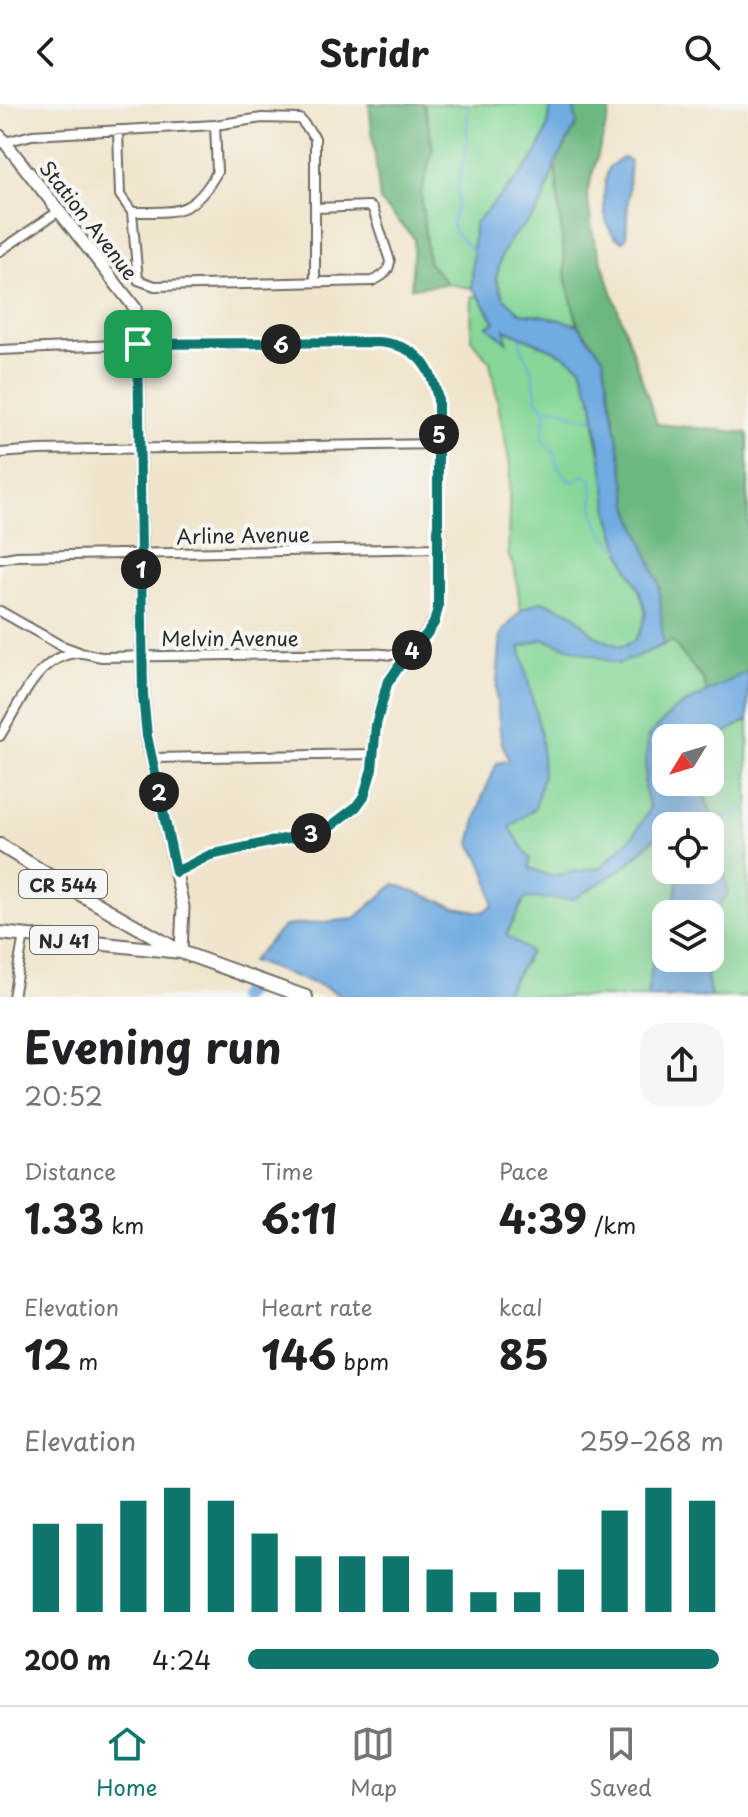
<!DOCTYPE html>
<meta charset="utf-8">
<style>
:root{--surface:#fff;--page:#f6f6f6;--text:#202124;--muted:#757577;--line:#e0e0e0;--accent:#0f766e}
body{margin:0;font-family:"Playpen Sans",sans-serif;background:var(--page);color:var(--text);height:100vh;display:flex;flex-direction:column;font-size:30px;white-space:nowrap}
*{box-sizing:border-box;margin:0}
p{font-size:26px;color:var(--muted)}
.icon{flex:none;width:44px;height:44px;fill:none;stroke:currentColor;stroke-width:2;stroke-linecap:round;stroke-linejoin:round}
.map{position:relative;height:893px;overflow:hidden}
.details{display:flex;flex-direction:column;background:var(--surface);flex:1}
.details>*{flex:none}
.needle{width:52px;rotate:232deg}
.fabs{position:absolute;left:652px;top:620px;display:grid;gap:16px}
.fabs a{display:grid;place-items:center;width:72px;height:72px;border-radius:16px;background:var(--surface);box-shadow:0 8px 32px #0002;font-size:40px}
.pin{position:absolute;display:grid;place-items:center;width:68px;height:68px;color:#fff;margin:-34px;border-radius:16px;box-shadow:0 4px 12px #0006}
.km{position:absolute;width:40px;height:40px;margin:-20px;border-radius:50%;background:#222;color:#fff;font-size:22px;line-height:40px;text-align:center}
.round{display:grid;place-items:center;flex:none;width:84px;height:84px;border-radius:24px;background:var(--page)}
.overview{display:flex;align-items:center;justify-content:space-between;height:136px;padding:0 24px}
h1{font-size:44px;font-weight:700;line-height:60px}
.stats{display:grid;grid-template-columns:repeat(3,1fr);gap:12px;height:136px;padding:8px 24px}
.stats div{display:grid;align-content:center}
.stats b{font-size:40px;font-weight:700}
.stats small{font-size:22px;font-weight:400}
.stats p{font-size:22px}
.chart{height:224px;padding:16px 24px}
.chart p{display:flex;justify-content:space-between}
.chart svg{width:100%;height:144px;margin-top:8px;stroke:var(--accent);stroke-width:6}
ul{padding:0 24px;list-style:none;font-size:26px}
li{display:grid;grid-template-columns:128px 96px 1fr;align-items:center;height:60px}
li i{height:20px;border-radius:10px;background:var(--accent)}
header{display:flex;justify-content:space-between;align-items:center;height:104px;padding:0 24px;background:var(--surface);font-size:36px;font-weight:700}
.dock{display:flex;justify-content:space-around;align-items:center;height:112px;border-top:2px solid var(--line);background:var(--surface);font-size:22px;color:var(--muted)}
.dock a{display:grid;justify-items:center;gap:4px}
.dock .on{color:var(--accent)}
.map>svg:first-child{display:block}
</style>
<header><svg class="icon" aria-label="back" viewBox="0 0 24 24"><path d="M15 5l-7 7 7 7"/></svg>Stridr<svg class="icon" aria-label="search" viewBox="0 0 24 24"><circle cx="10" cy="10" r="6"/><path d="M15 15l6 6"/></svg></header>
<div class="map">
<svg width="748" height="893" viewBox="0 0 748 893">
<rect width="100%" height="100%" fill="#f6f6f2"/>
<filter id="ink" filterUnits="userSpaceOnUse"><feTurbulence type="fractalNoise" baseFrequency=".0125" numOctaves="2"/><feDisplacementMap in="SourceGraphic" scale="16" xChannelSelector="R" yChannelSelector="G"/><feConvolveMatrix kernelMatrix="1 2 1 2 8 2 1 2 1" color-interpolation-filters="sRGB"/></filter>
<filter id="wash" filterUnits="userSpaceOnUse"><feTurbulence type="fractalNoise" baseFrequency=".006" numOctaves="4" result="noise"/><feDisplacementMap in="SourceGraphic" scale="32" xChannelSelector="R" yChannelSelector="G"/><feGaussianBlur stdDeviation="1.8" result="paint"/><feColorMatrix in="noise" values="0 0 0 0 0 0 0 0 0 0 0 0 0 0 0 0 0 1.4 0 .05"/><feComposite in="paint" operator="in"/></filter>
<g filter="url(#wash)">
<rect width="100%" height="100%" fill="#f0e5cc"/>
<!-- green -->
<path fill="#86d798" stroke="#588162" stroke-width="2" d="M 424,0 L 550,0 C 552,50 505,86 474,120 L 472,184 L 448,180 L 428,158 L 421,91 L 433,44 Z
M 555,60 L 566,176 L 578,221 L 545,212 L 520,209 L 504,194 L 496,175 L 502,150 L 513,132 L 535,111 L 544,95 Z
M 472,192 L 480,193 L 495,219 L 488,222 L 507,236 L 504,225 L 562,250 L 581,262 L 593,299 L 596,331 L 622,451 L 640,488 L 646,509 L 641,526 L 633,538 L 620,543 L 595,532 L 571,508 L 542,497 L 521,506 L 515,467 L 508,450 L 510,361 L 490,258 L 471,235 Z
M 543,535 L 619,560 L 672,537 L 704,577 L 707,590 L 675,605 L 644,682 L 650,705 L 633,732 L 600,764 L 550,772 L 529,764 L 510,723 L 537,617 L 520,543 Z
M 748,616 L 748,893 L 711,893 L 703,854 L 710,854 L 710,813 L 719,800 L 717,729 L 707,696 L 695,678 L 710,678 L 710,637 Z
M 666,728 L 666,766 L 680,766 L 676,792 L 658,827 L 647,893 L 503,893 L 530,849 L 506,832 L 525,794 C 545,794 612,773 627,761 C 641,750 650,735 666,728 Z"/>
<!-- forest -->
<path fill="#6cb880" stroke="#4c7256" stroke-width="2" d="M 369,0 L 424,0 L 433,44 L 421,91 L 428,158 L 448,180 L 411,184 L 414,134 L 380,97 Z
M 573,0 L 612,0 L 587,90 L 593,132 L 657,320 L 748,329 L 748,567 L 707,590 L 704,577 L 672,537 L 663,541 L 659,480 L 630,405 L 603,253 L 578,221 L 566,176 L 555,60 L 577,20 Z"/>
<!-- water -->
<path fill="#6fabe1" stroke="#4d6b86" stroke-width="2" d="M 550,0 L 573,0 L 577,20 L 555,60 L 544,95 L 535,111 L 513,132 L 502,150 L 496,175 L 504,194 L 520,209 L 545,212 L 578,221 L 603,253 L 630,405 L 659,480 L 663,541 L 619,560 L 543,535 L 520,543 L 541,631 L 543,671 L 535,704 L 510,723 L 530,755 L 529,764 L 550,772 L 600,764 L 633,732 L 650,705 L 644,683 L 648,632 L 675,605 L 748,567 L 748,616 L 710,637 L 710,634 L 666,634 L 666,678 L 695,678 C 717,711 721,751 728,789 L 710,813 L 710,810 L 667,810 L 676,792 L 680,766 L 710,766 L 710,722 L 666,722 L 666,728 L 656,732 L 625,763 L 574,795 L 525,794 L 506,831 L 530,848 L 502,893 L 343,893 L 324,883 L 251,857 L 284,822 L 354,815 L 395,780 L 456,803 L 482,808 L 493,802 C 491,780 483,757 470,739 L 482,694 L 497,659 L 509,656 L 501,637 L 496,588 L 501,530 L 521,506 L 542,497 L 571,508 L 595,532 L 620,543 L 633,538 L 641,526 L 646,509 L 640,488 L 622,451 L 610,413 L 593,299 L 581,263 L 562,250 L 505,225 L 507,238 L 487,222 L 495,218 L 480,193 L 472,184 L 474,120 C 505,86 552,50 550,0 Z
M 623,54 L 630,57 L 626,134 L 622,137 C 599,128 602,82 609,63 Z
M 666,811 L 666,854 L 703,854 L 711,893 L 647,893 L 658,827 Z"/>
<g fill="none" stroke-linecap="round" stroke-linejoin="round">
<!-- stream -->
<path stroke="#6fabe1" stroke-width="2" d="M 470,0 L 467,14 L 467,41 L 458,79 L 458,98 L 452,118 L 455,128 L 475,149
M 520,233 L 521,243 L 532,266 L 537,295 L 546,308 L 542,337 L 553,347 L 558,363 L 568,376 L 575,377 L 585,371 L 591,374 C 594,383 592,391 593,400 C 594,420 604,434 620,445
M 547,304 L 561,305 L 576,312 L 594,314
M 711,717 L 748,705"/>
<!-- river -->
<path stroke="#6fabe1" stroke-width="14" d="M 241,893 L 249,883"/>
</g>
</g>
<g filter="url(#ink)">
<g fill="none" stroke-linecap="round" stroke-linejoin="round">
<!-- street casing -->
<g stroke="#706c63" stroke-width="12">
<path id="street" d="M 215,21 L 262,14 L 300,15 L 315,34 L 315,177
M 118,26 L 120,91 L 132,108
M 5,38 L 32,31 L 215,21 L 217,68 C 193,112 176,108 132,108
M 132,108 L 138,176 L 155,182 L 372,177 C 382,173 389,168 390,157 L 373,105 L 369,102 L 316,104
M 0,147 L 59,107
M 0,246 L 138,240 L 390,239 C 422,251 432,262 438,296 L 438,504 C 429,535 400,550 387,579 C 378,601 374,627 372,651 C 371,665 372,680 364,692 C 337,740 256,737 209,752 C 197,755 187,762 176,768
M 0,349 L 39,346 L 439,340
M 0,455 L 17,452 L 440,444
M 0,507 L 60,541 L 79,548
M 0,632 C 18,603 36,553 76,549 C 83,548 94,552 102,553 L 371,549 L 406,552
M 152,654 L 372,650
M 13,893 L 24,831"/>
</g>
<!-- secondary casing -->
<g stroke="#706c63" stroke-width="15">
<path id="secondary" d="M 0,32 L 135,204 L 138,222 L 143,591 L 147,632 L 183,803 L 181,848"/>
</g>
<!-- primary casing -->
<g stroke="#706c63" stroke-width="16">
<path id="primary" d="M 0,741 L 61,779 L 176,845
M 0,829 L 181,848 L 306,893"/>
</g>
<!-- street -->
<use href="#street" stroke="#fff" stroke-width="8"/>
<!-- secondary -->
<use href="#secondary" stroke="#fff" stroke-width="11"/>
<!-- primary -->
<use href="#primary" stroke="#fff" stroke-width="12"/>
</g>
</g>
<g fill="none" stroke-linecap="round" stroke-linejoin="round" filter="url(#ink)">
<!-- route casing -->
<g stroke="#fff" stroke-width="16">
<path id="route" d="M 376,238 C 415,240 431,260 438,296 L 438,504 L 434,519 L 426,531 L 406,552 L 387,580 L 376,621 L 372,665 L 364,692 L 356,703 L 326,726 L 210,751 L 176,768 L 147,632 L 143,591 L 138,240 Z"/>
</g>
<!-- route -->
<use href="#route" stroke="#0f766e" stroke-width="10"/>
</g>
<g text-anchor="middle" dominant-baseline="central" stroke-width="8" stroke-linejoin="round" paint-order="stroke">
<!-- shield labels -->
<g fill="#f6f6f2" stroke="#686867" stroke-width="2">
<rect x="19" y="766" width="88" height="28" rx="6"/>
<rect x="30" y="822" width="68" height="28" rx="6"/>
</g>
<g font-size="18" font-weight="bold" fill="#2b2b2b">
<text x="63" y="780">CR 544</text>
<text x="64" y="836">NJ 41</text>
</g>
<!-- street labels -->
<g font-size="20" fill="#2b2b2b" stroke="#f6f6f2">
<text transform="translate(89 116) rotate(52)">Station Avenue</text>
<text transform="translate(243 431) rotate(-1)">Arline Avenue</text>
<text x="230" y="534">Melvin Avenue</text>
</g>
</g>
</svg>
<div class="fabs">
<a><svg class="needle" viewBox="-14 -14 28 28"><path d="M0-13l5 13h-10z" fill="#e53935"/><path d="M0 13l5-13h-10z" fill="#757577"/></svg></a>
<a><svg class="icon" aria-label="locate" viewBox="0 0 24 24"><circle cx="12" cy="12" r="6"/><path d="M12 2v4M12 18v4M2 12h4M18 12h4"/></svg></a>
<a><svg class="icon" aria-label="layers" viewBox="0 0 24 24"><path d="M12 4l9 5-9 5-9-5zM3 14l9 5 9-5"/></svg></a>
</div>
<div class="pin" style="left:138px;top:240px;background:#1e9e55"><svg class="icon" aria-label="arrive" viewBox="0 0 24 24"><path d="M6 21V4h12l-3 4 3 4H6"/></svg></div>
<b class="km" style="left:141px;top:465px">1</b>
<b class="km" style="left:159px;top:688px">2</b>
<b class="km" style="left:311px;top:729px">3</b>
<b class="km" style="left:412px;top:546px">4</b>
<b class="km" style="left:439px;top:330px">5</b>
<b class="km" style="left:281px;top:240px">6</b>
</div>
<section class="details">
<div class="overview"><div><h1>Evening run</h1><p>20:52</p></div><a class="round"><svg class="icon" aria-label="share" viewBox="0 0 24 24"><path d="M12 15V3M7 8l5-5 5 5M5 13v7h14v-7"/></svg></a></div>
<div class="stats">
<div><p>Distance</p><b>1.33<small> km</small></b></div>
<div><p>Time</p><b>6:11</b></div>
<div><p>Pace</p><b>4:39<small> /km</small></b></div>
</div>
<div class="stats">
<div><p>Elevation</p><b>12<small> m</small></b></div>
<div><p>Heart rate</p><b>146<small> bpm</small></b></div>
<div><p>kcal</p><b>85</b></div>
</div>
<div class="chart"><p><span>Elevation</span>259–268 m</p>
<svg viewBox="0 0 160 44" preserveAspectRatio="none"><path d="M5 44V17M15 44V17M25 44V10M35 44V6M45 44V10M55 44V20M65 44V27M75 44V27M85 44V27M95 44V31M105 44V38M115 44V38M125 44V31M135 44V13M145 44V6M155 44V10"/></svg>
</div>
<ul>
<li><b>200 m</b>4:24<i style="width:99%"></i></li>
</ul>
</section>
<nav class="dock">
<a class="on"><svg class="icon" aria-label="home" viewBox="0 0 24 24"><path d="M3 11l9-7 9 7M6 9v11h12V9"/></svg>Home</a>
<a><svg class="icon" aria-label="map" viewBox="0 0 24 24"><path d="M3 6l6-2 6 2 6-2v14l-6 2-6-2-6 2zM9 4v14M15 6v14"/></svg>Map</a>
<a><svg class="icon" aria-label="saved" viewBox="0 0 24 24"><path d="M7 4h10v16l-5-4-5 4z"/></svg>Saved</a>
</nav>
